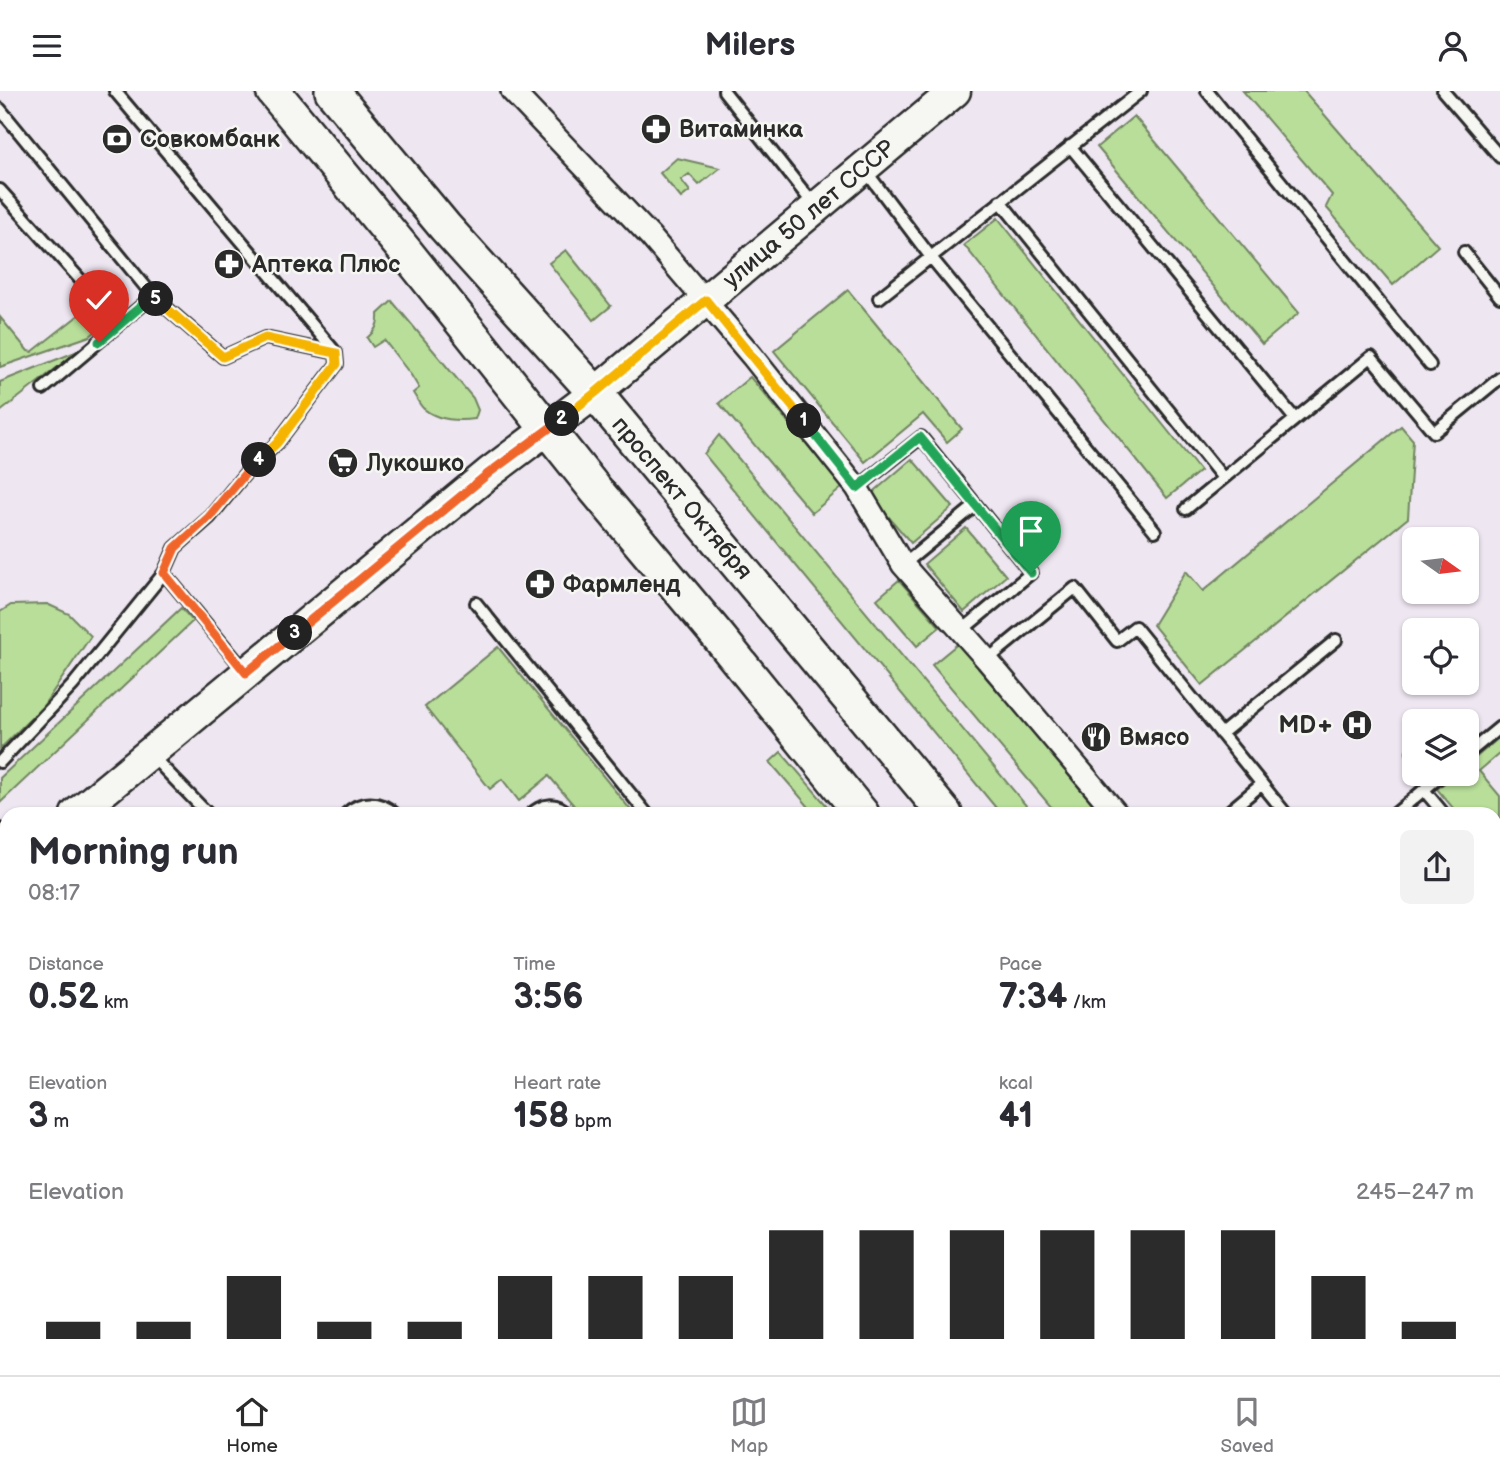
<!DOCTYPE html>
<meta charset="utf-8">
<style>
:root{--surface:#fff;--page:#f2f2f3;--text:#2b2b33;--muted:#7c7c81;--line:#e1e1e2;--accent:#2b2b2b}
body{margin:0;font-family:"Balsamiq Sans",sans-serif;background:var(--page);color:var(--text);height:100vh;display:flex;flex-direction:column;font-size:26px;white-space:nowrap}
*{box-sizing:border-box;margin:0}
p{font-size:23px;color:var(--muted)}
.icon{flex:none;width:38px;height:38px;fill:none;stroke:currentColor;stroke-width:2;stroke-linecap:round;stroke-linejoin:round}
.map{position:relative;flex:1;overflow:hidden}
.drawer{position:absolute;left:0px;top:716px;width:1502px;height:569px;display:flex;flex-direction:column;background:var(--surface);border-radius:21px 21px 0 0;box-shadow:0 2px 5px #0004}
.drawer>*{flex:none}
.needle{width:46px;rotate:104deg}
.tools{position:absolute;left:1402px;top:436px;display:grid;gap:14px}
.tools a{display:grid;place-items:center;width:77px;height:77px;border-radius:10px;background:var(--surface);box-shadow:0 2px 5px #0004;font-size:35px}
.pin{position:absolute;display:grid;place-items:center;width:60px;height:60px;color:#fff;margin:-72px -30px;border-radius:50% 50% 50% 0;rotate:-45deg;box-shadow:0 0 7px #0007}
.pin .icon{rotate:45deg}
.km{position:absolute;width:35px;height:35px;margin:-18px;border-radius:50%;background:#222;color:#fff;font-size:19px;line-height:35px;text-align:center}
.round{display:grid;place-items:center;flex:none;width:74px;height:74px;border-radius:10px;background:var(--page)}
.head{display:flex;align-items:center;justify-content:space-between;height:119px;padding:0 28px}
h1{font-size:38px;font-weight:700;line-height:52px}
.metrics{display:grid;grid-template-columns:repeat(3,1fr);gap:10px;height:119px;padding:7px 28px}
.metrics div{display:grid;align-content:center}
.metrics b{font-size:35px;font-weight:700}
.metrics small{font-size:19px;font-weight:400}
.metrics p{font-size:19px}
.chart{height:196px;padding:14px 28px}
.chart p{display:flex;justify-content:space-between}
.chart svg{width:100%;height:126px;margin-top:7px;stroke:var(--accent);stroke-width:6}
header{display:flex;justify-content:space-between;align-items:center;height:91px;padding:0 28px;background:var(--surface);font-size:32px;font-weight:700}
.menu{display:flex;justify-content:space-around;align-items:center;height:98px;border-top:2px solid var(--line);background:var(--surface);font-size:19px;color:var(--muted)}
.menu a{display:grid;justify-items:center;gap:4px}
.menu .on{color:var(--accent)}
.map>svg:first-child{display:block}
</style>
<header><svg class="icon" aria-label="menu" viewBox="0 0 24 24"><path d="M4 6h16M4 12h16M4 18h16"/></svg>Milers<svg class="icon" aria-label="person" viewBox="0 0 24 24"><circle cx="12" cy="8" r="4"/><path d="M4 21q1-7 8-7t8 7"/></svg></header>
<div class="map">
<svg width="1500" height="1284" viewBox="0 0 1500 1284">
<rect width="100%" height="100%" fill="#eee6f1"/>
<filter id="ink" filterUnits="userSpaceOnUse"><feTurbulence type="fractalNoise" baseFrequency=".0143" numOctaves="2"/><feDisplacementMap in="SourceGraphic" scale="14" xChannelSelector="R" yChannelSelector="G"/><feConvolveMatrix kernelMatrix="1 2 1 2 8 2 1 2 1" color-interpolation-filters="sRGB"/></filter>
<g filter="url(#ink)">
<!-- built -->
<path fill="#e9dbf0" d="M 0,1058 L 7,1067 L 7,1278 L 167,1278 L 172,1284 L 0,1284 Z
M 494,1278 L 801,1278 L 806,1284 L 486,1284 Z"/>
<!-- green -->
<path fill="#b8de9a" stroke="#728462" stroke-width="2" d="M 1243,0 L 1304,0 L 1438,155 L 1393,194 L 1326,116 L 1332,104 Z
M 1134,25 L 1299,222 L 1262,253 L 1097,56 Z
M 677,67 L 720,77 L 699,94 L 689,83 L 681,89 L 690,100 L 681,107 L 660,82 Z
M 998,127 L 1200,380 L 1167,407 L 964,154 Z
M 566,159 L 611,215 L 594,229 L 549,172 Z
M 848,199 L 962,338 L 947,351 L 923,323 L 865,371 L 774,260 Z
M 392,210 L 473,307 L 478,319 L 475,328 C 458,330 437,330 423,317 C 419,313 416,306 413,302 L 419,297 L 411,284 L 384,249 L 373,256 L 367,247 C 375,240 379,234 378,223 Z
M 93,213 L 107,231 L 90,245 L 0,276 L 0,226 L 28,260 L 32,261 Z
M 78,260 L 0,321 L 0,291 Z
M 750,286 L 843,396 L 812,422 L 719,312 Z
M 1401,335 L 1413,349 L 1408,427 L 1202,594 L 1153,534 L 1186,480 L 1203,500 Z
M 719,344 L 1033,723 L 1001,723 L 704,363 Z
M 912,368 L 953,416 L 911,452 L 870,404 Z
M 966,437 L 1006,485 L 964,521 L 924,473 Z
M 899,489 L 940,536 L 917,555 L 877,508 Z
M 47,513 L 69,523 L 91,545 L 43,615 L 0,658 L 0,521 L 11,514 Z
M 181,517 L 193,530 L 0,712 L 0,687 Z
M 960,551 L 1104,723 L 1057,723 L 932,574 Z
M 498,556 L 634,723 L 581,723 L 549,685 L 519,710 L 502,688 L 490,698 L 425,616 Z
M 1500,646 L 1500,662 L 1479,680 L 1500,705 L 1500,774 L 1495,767 L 1494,723 L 1458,723 L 1437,698 L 1456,683 L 1466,682 L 1467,674 Z
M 781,661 L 834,723 L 815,723 L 770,671 Z"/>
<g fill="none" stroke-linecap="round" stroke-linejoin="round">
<!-- service casing -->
<g stroke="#2b2b2b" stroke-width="16">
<path id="service" d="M 724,0 L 814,114
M 1207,0 L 1430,274
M 1443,0 L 1500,66
M 0,18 L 153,205 L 43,298
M 1070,55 L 1295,328
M 865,79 L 930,165 L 1155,440
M 0,99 L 120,233
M 1000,110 L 1223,387
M 1464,161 L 1500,206
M 153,205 L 223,266 L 265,247 L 336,262
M 879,207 L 1141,0
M 857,397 L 921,346 L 1031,482 L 960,541
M 1186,418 L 1371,266 L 1434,341 L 1500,287
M 903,474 L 976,414
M 164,482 L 245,580
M 476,512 L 647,723
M 987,569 L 1075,497 L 1117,550 L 1135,536 L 1286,723
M 1221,643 L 1336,549
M 1413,661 L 1414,663
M 150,663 L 208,723
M 1466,664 L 1500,636
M 0,671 L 73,594 L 164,482 L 175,457 L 210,426 L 244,384 L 277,352 L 337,273 L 336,262 L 115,0
M 1424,699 L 1444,723
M 346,723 C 360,709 380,709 395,723
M 531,723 C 542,713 557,710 568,723
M 1226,723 L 1262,693
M 1395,723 L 1444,682
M 0,738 L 7,749
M 1494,784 L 1500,791
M 1494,1034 L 1500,1041
M 1494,1056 L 1500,1051
M 1494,1103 L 1500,1098
M 322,1278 L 327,1284
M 466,1278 L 471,1284
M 822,1278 L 827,1284
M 1043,1278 L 1048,1284
M 1113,1278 L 1118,1284
M 29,1284 L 32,1278"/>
</g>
<!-- minor casing -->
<g stroke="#2b2b2b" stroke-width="26">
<path id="minor" d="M 512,0 L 650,145 L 752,265 L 857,397 L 903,474 L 987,569 L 1117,723
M 1494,1162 L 1500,1169"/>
</g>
<!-- secondary casing -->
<g stroke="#2b2b2b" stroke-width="35">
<path id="secondary" d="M 76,723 L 489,382 L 595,302 L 955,0
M 0,787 L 7,781
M 0,1000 L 7,1008
M 232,1278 L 237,1284"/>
</g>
<!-- primary casing -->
<g stroke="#2b2b2b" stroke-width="38">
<path id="primary" d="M 273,0 L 406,161 L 595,398 L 718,545 L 862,723
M 332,0 L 445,136 L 595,302 L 945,723
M 1327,1278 L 1332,1284
M 1410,1278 L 1415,1284"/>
</g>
<!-- service -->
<use href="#service" stroke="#f6f6f2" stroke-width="10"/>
<!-- minor -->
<use href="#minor" stroke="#f6f6f2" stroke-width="21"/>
<!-- secondary -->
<use href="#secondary" stroke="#f6f6f2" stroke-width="30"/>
<!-- primary -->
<use href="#primary" stroke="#f6f6f2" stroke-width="33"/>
</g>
</g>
<g fill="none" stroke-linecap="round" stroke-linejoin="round" filter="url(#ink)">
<!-- split-1 casing -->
<g stroke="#fff" stroke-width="14">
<path id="split-1" d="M 804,330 L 857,397 L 920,346 L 1031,482"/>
</g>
<!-- split-2 casing -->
<g stroke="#fff" stroke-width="14">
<path id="split-2" d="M 562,328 L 595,302 L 706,209 L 804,330"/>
</g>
<!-- split-3 casing -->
<g stroke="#fff" stroke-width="14">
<path id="split-3" d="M 295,542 L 489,382 L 562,328"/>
</g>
<!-- split-4 casing -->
<g stroke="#fff" stroke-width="14">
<path id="split-4" d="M 259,369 L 244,384 L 209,426 L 175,457 L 164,482 L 246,582 L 295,542"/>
</g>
<!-- split-5 casing -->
<g stroke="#fff" stroke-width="14">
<path id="split-5" d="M 156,208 L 223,266 L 265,247 L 336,262 L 337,273 L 277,352 L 259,369"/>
</g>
<!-- split-6 casing -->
<g stroke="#fff" stroke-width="14">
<path id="split-6" d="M 99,251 L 153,205 L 156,208"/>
</g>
<!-- split-1 -->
<use href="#split-1" stroke="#22a559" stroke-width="9"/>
<!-- split-2 -->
<use href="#split-2" stroke="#f5b400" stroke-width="9"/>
<!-- split-3 -->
<use href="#split-3" stroke="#f0652b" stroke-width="9"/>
<!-- split-4 -->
<use href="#split-4" stroke="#f0652b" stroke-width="9"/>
<!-- split-5 -->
<use href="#split-5" stroke="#f5b400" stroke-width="9"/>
<!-- split-6 -->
<use href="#split-6" stroke="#22a559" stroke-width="9"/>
</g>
<!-- icons -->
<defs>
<g id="pharmacy-disc" transform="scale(1.575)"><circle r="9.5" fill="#2b2b2b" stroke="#f6f6f2"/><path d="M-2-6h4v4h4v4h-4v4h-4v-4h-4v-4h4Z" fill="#fff"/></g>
<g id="bank-disc" transform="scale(1.575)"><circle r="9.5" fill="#2b2b2b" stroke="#f6f6f2"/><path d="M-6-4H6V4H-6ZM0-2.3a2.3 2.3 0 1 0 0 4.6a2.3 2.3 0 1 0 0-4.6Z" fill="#fff"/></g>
<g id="supermarket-disc" transform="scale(1.575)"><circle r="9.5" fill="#2b2b2b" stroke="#f6f6f2"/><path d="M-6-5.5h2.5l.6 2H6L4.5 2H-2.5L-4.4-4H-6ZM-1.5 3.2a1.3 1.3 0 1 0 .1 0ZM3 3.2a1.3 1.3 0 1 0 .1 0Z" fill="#fff"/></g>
<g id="hospital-disc" transform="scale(1.575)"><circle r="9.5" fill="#2b2b2b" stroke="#f6f6f2"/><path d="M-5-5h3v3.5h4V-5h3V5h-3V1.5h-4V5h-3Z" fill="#fff"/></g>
<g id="restaurant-disc" transform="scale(1.575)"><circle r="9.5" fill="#2b2b2b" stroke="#f6f6f2"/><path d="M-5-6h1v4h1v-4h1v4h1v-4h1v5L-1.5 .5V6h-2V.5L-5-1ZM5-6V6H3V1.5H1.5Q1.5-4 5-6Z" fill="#fff"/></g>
</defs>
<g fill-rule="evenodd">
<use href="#pharmacy-disc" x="656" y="38"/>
<use href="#bank-disc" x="117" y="48"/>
<use href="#pharmacy-disc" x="229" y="173"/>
<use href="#supermarket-disc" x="343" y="372"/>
<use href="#pharmacy-disc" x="540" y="493"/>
<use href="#hospital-disc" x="1357" y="634"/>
<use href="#restaurant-disc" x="1096" y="646"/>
</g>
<g text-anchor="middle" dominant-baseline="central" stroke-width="5" stroke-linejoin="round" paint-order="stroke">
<!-- poi labels -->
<g font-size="24" font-weight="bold" fill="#2b2b2b" stroke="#f6f6f2" text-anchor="start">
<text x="679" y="38">Витаминка</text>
<text x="140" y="48">Совкомбанк</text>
<text x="252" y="173">Аптека Плюс</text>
<text x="366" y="372">Лукошко</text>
<text x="563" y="493">Фармленд</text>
<text x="1334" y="634" text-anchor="end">MD+</text>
<text x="1119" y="646">Вмясо</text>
</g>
<!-- street labels -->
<g font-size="24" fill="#2b2b2b" stroke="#f6f6f2">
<text transform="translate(809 123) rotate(-40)">улица 50 лет СССР</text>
<text transform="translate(682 407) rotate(50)">проспект Октября</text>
</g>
</g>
</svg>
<div class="tools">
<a><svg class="needle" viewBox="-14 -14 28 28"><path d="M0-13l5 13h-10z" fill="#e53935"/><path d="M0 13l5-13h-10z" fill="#7c7c81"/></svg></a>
<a><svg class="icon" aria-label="locate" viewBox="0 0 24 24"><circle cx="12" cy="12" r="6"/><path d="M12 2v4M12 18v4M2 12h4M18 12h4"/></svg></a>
<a><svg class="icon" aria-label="layers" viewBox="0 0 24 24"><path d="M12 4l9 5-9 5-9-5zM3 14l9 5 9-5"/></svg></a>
</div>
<div class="pin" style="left:1031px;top:482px;background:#1e9e55"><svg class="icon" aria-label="arrive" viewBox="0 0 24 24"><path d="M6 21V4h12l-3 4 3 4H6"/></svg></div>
<div class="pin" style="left:99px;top:251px;background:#d93025"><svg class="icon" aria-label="check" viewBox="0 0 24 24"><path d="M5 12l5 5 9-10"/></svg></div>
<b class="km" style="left:804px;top:330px">1</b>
<b class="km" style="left:562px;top:328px">2</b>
<b class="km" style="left:295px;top:542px">3</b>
<b class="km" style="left:259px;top:369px">4</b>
<b class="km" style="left:156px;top:208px">5</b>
<section class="drawer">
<div class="head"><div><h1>Morning run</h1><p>08:17</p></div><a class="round"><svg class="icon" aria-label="share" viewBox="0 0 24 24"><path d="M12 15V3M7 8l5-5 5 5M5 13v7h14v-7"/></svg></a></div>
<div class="metrics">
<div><p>Distance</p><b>0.52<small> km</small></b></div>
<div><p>Time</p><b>3:56</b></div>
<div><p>Pace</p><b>7:34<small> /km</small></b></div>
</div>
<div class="metrics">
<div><p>Elevation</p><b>3<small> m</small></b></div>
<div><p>Heart rate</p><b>158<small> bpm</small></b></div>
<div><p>kcal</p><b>41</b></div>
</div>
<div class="chart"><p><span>Elevation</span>245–247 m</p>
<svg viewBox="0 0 160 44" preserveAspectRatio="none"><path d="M5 44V38M15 44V38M25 44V22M35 44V38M45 44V38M55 44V22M65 44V22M75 44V22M85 44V6M95 44V6M105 44V6M115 44V6M125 44V6M135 44V6M145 44V22M155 44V38"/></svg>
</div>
</section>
</div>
<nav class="menu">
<a class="on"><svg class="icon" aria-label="home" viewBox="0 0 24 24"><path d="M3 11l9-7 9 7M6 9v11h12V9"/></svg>Home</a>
<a><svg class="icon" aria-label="map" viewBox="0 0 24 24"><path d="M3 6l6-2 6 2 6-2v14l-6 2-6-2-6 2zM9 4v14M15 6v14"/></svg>Map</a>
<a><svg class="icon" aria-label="saved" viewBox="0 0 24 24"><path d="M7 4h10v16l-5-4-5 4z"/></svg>Saved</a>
</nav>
